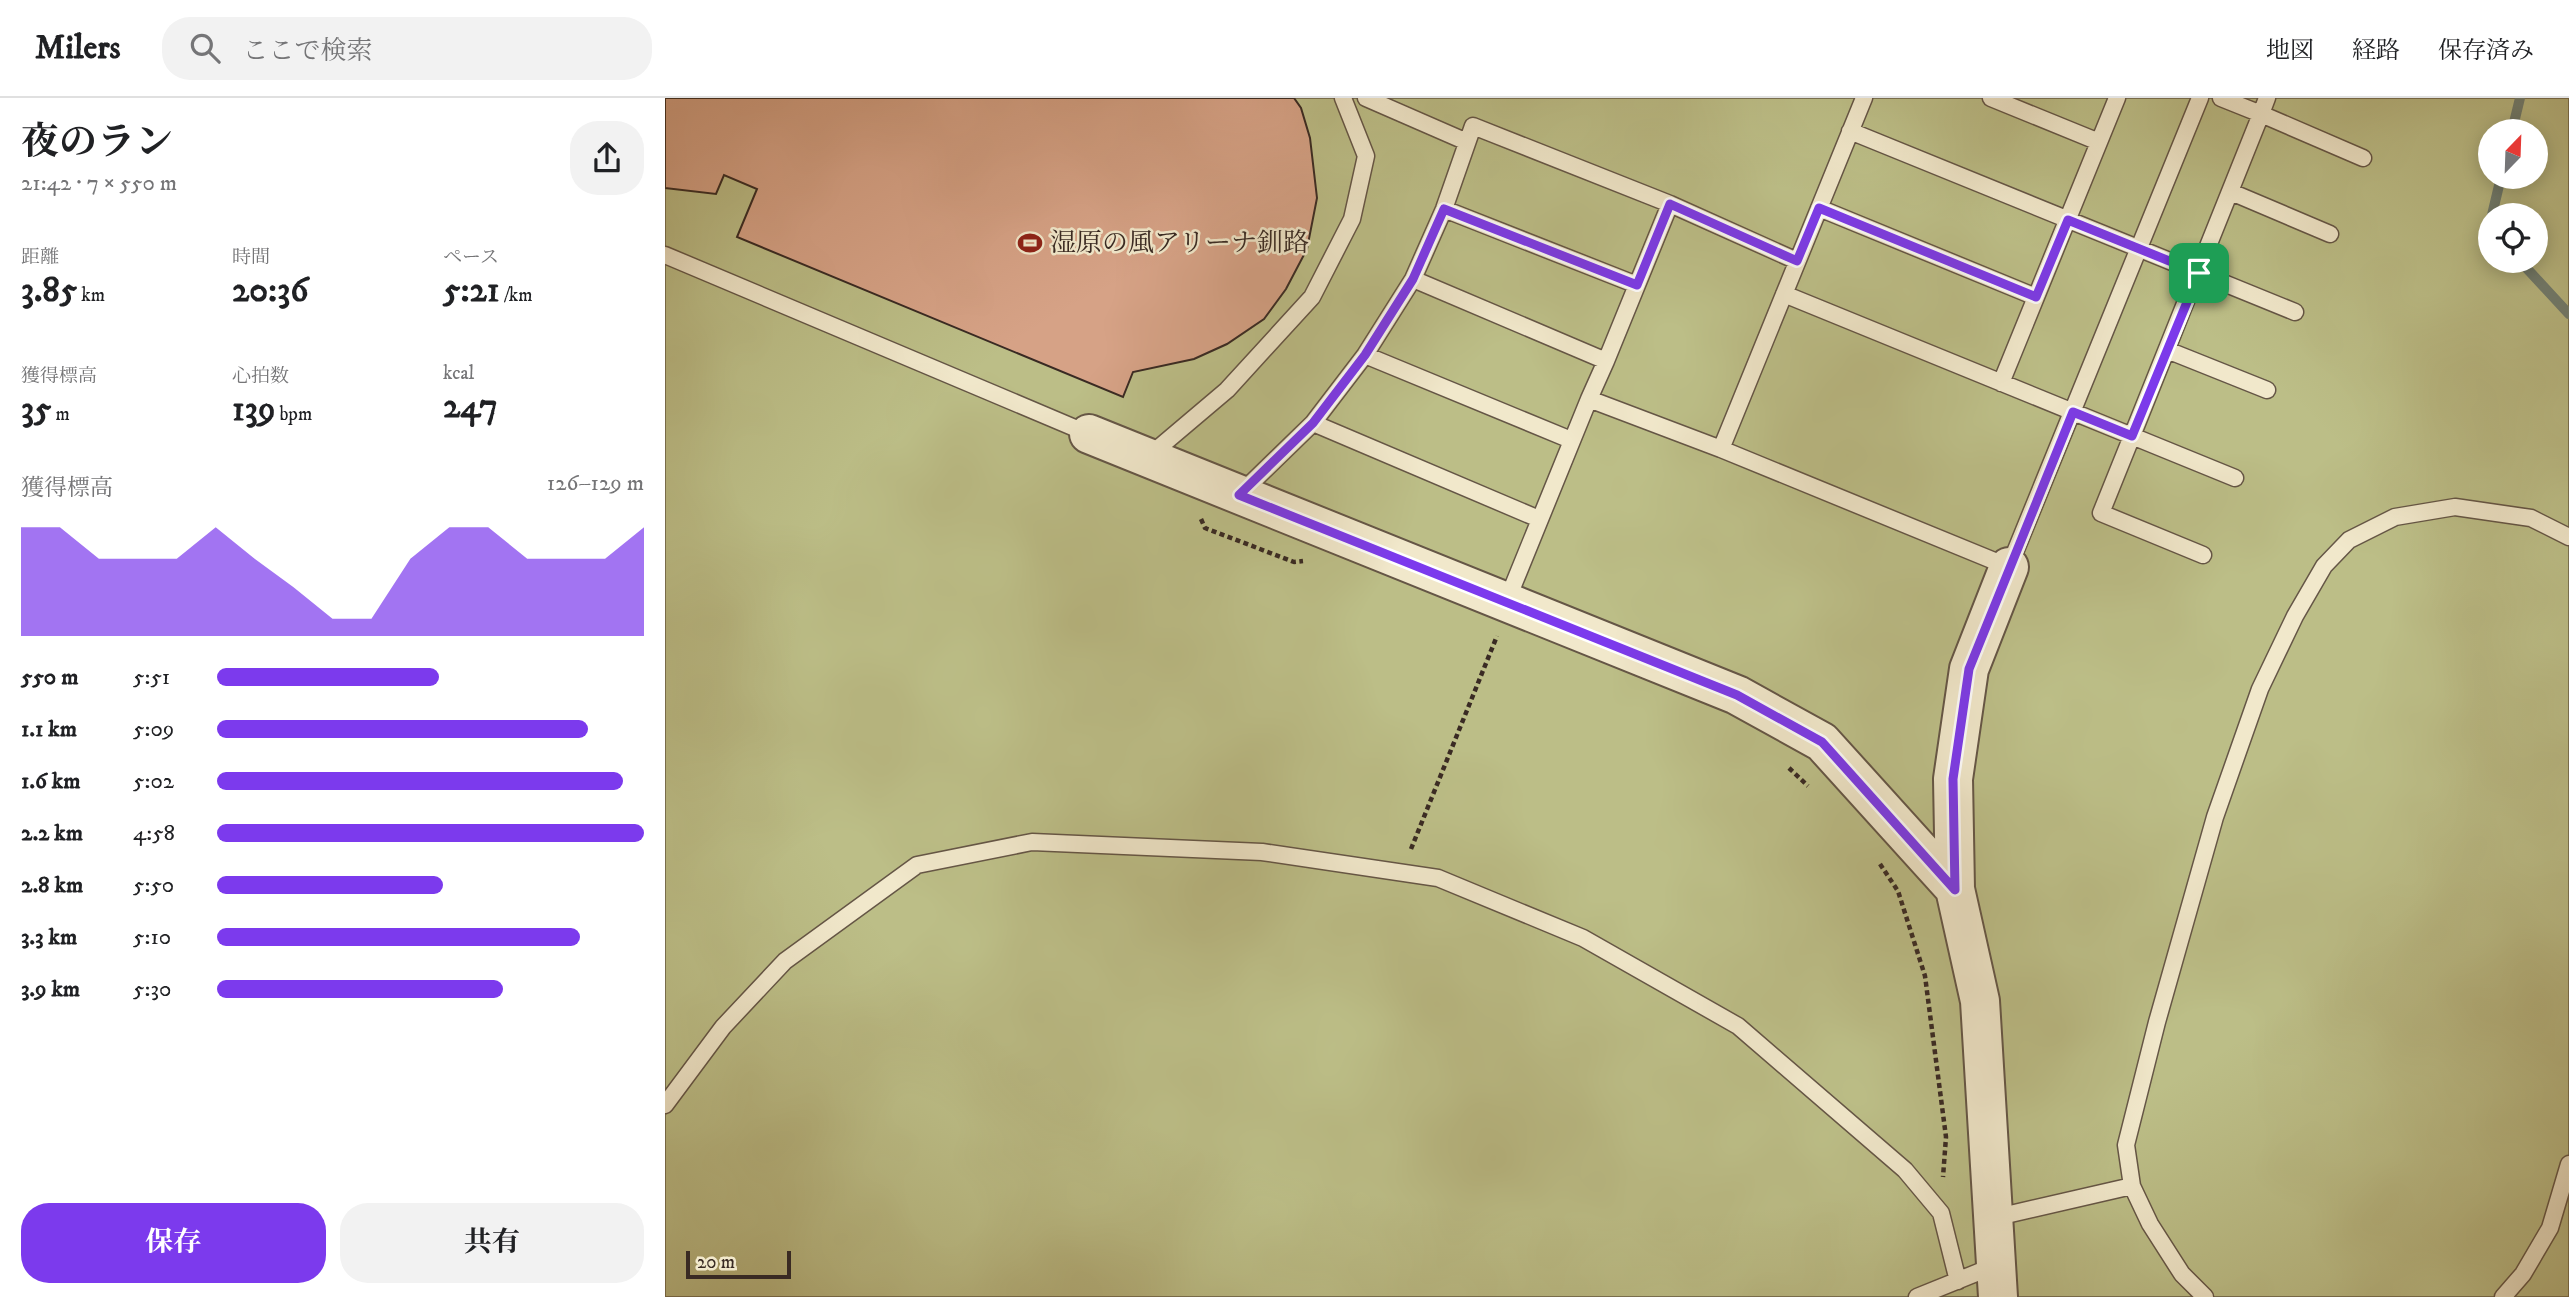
<!DOCTYPE html>
<html lang="ja">
<meta charset="utf-8">
<style>
:root{--surface:#fff;--page:#f2f2f2;--text:#202124;--muted:#757577;--line:#e0e0e0;--accent:#7c3aed}
body{margin:0;font-family:"IM FELL DW Pica","Noto Serif JP",serif;background:var(--page);color:var(--text);height:100vh;display:flex;flex-direction:column;font-size:26px;white-space:nowrap}
*{box-sizing:border-box;margin:0}
p{font-size:23px;color:var(--muted)}
.icon{flex:none;width:38px;height:38px;fill:none;stroke:currentColor;stroke-width:2;stroke-linecap:round;stroke-linejoin:round}
.map{position:relative;flex:1;overflow:hidden}
.sheet{display:flex;flex-direction:column;background:var(--surface);width:665px}
.sheet>*{flex:none}
.needle{width:46px;rotate:23deg}
.fabs{position:absolute;left:1813px;top:21px;display:grid;gap:14px}
.fabs a{display:grid;place-items:center;width:70px;height:70px;border-radius:50%;background:var(--surface);box-shadow:0 4px 18px #0003;font-size:35px}
.scale{position:absolute;left:21px;bottom:18px;width:105px;box-sizing:border-box;padding-left:7px;border:4px solid #392a23;border-top:0;font-size:19px;line-height:24px;white-space:nowrap;color:#392a23;-webkit-text-stroke:5px #f1e8cb;paint-order:stroke}
.pin{position:absolute;display:grid;place-items:center;width:60px;height:60px;color:#fff;margin:-30px;border-radius:14px;box-shadow:0 4px 10px #0006}
.round{display:grid;place-items:center;flex:none;width:74px;height:74px;border-radius:28px;background:var(--page)}
.overview{display:flex;align-items:center;justify-content:space-between;height:119px;padding:0 21px}
h1{font-size:38px;font-weight:700;line-height:52px}
.metrics{display:grid;grid-template-columns:repeat(3,1fr);gap:10px;height:119px;padding:7px 21px}
.metrics div{display:grid;align-content:center}
.metrics b{font-size:35px;font-weight:700}
.metrics small{font-size:19px;font-weight:400}
.metrics p{font-size:19px}
.chart{height:196px;padding:14px 21px}
.chart p{display:flex;justify-content:space-between}
.chart svg{width:100%;height:126px;margin-top:7px;fill:var(--accent);opacity:.7}
.button{display:flex;gap:14px;margin-top:auto;padding:14px 21px}
.button a{flex:1;height:80px;border-radius:28px;background:var(--accent);color:#fff;font-size:28px;font-weight:700;line-height:80px;text-align:center}
.button a+a{background:var(--page);color:var(--text)}
ul{padding:0 21px;list-style:none;font-size:23px}
li{display:grid;grid-template-columns:112px 84px 1fr;align-items:center;height:52px}
li i{height:18px;border-radius:9px;background:var(--accent)}
header{display:flex;align-items:center;gap:42px;box-sizing:border-box;height:98px;padding:0 35px;background:var(--surface);border-bottom:2px solid var(--line)}
header strong{font-size:33px}
nav{display:flex;gap:38px;margin-inline-start:auto;font-size:24px}
.search{width:490px;height:63px;background:var(--page);display:flex;align-items:center;gap:18px;box-sizing:border-box;padding:0 24px;border-radius:28px;color:var(--muted);font-size:26px}
main{display:flex;flex:1;min-height:0}
.map>svg:first-child{display:block}
</style>
<header>
<strong>Milers</strong>
<div class="search"><svg class="icon" aria-label="search" viewBox="0 0 24 24"><circle cx="10" cy="10" r="6"/><path d="M15 15l6 6"/></svg>ここで検索</div>
<nav><a>地図</a><a>経路</a><a>保存済み</a></nav>
</header>
<main>
<section class="sheet">
<div class="overview"><div><h1>夜のラン</h1><p>21:42 · 7 × 550 m</p></div><a class="round"><svg class="icon" aria-label="share" viewBox="0 0 24 24"><path d="M12 15V3M7 8l5-5 5 5M5 13v7h14v-7"/></svg></a></div>
<div class="metrics">
<div><p>距離</p><b>3.85<small> km</small></b></div>
<div><p>時間</p><b>20:36</b></div>
<div><p>ペース</p><b>5:21<small> /km</small></b></div>
</div>
<div class="metrics">
<div><p>獲得標高</p><b>35<small> m</small></b></div>
<div><p>心拍数</p><b>139<small> bpm</small></b></div>
<div><p>kcal</p><b>247</b></div>
</div>
<div class="chart"><p><span>獲得標高</span>126–129 m</p>
<svg viewBox="0 0 160 44" preserveAspectRatio="none"><path d="M0 44V6L10 6L20 17L30 17L40 17L50 6L60 17L70 27L80 38L90 38L100 17L110 6L120 6L130 17L140 17L150 17L160 6V44z"/></svg>
</div>
<ul>
<li><b>550 m</b>5:51<i style="width:52%"></i></li>
<li><b>1.1 km</b>5:09<i style="width:87%"></i></li>
<li><b>1.6 km</b>5:02<i style="width:95%"></i></li>
<li><b>2.2 km</b>4:58<i style="width:100%"></i></li>
<li><b>2.8 km</b>5:50<i style="width:53%"></i></li>
<li><b>3.3 km</b>5:10<i style="width:85%"></i></li>
<li><b>3.9 km</b>5:30<i style="width:67%"></i></li>
</ul>
<div class="button"><a>保存</a><a>共有</a></div>
</section>
<div class="map">
<svg width="1904" height="1199" viewBox="0 0 1904 1199">
<rect width="100%" height="100%" fill="#eadbaf"/>
<filter id="stains"><feTurbulence type="fractalNoise" baseFrequency=".00286" numOctaves="4"/><feColorMatrix values="0 0 0 0 .2 0 0 0 0 .09 0 0 0 0 .02 0 0 0 .5 -.17"/></filter>
<radialGradient id="worn" r=".72"><stop offset=".6" stop-color="#630" stop-opacity="0"/><stop offset="1" stop-color="#630" stop-opacity=".3"/></radialGradient>
<!-- green -->
<path fill="#bcbe87" stroke="#7a7455" stroke-width="2" fill-rule="evenodd" d="M 0,0 L 1904,0 L 1904,1199 L 0,1199 ZM 1825,33 L 1871,33 L 1871,79 L 1825,79 ZM 1825,117 L 1871,117 L 1871,163 L 1825,163 Z"/>
<g fill="none" stroke-linecap="round" stroke-linejoin="round">
<!-- stream -->
<path stroke="#728175" stroke-width="10" d="M 1847,33 L 1855,0
M 1827,117 L 1836,79
M 1825,123 L 1825,131
M 1855,163 L 1904,216"/>
</g>
<!-- building -->
<path fill="#d6a286" stroke="#392a23" stroke-width="2" d="M 0,0 L 629,0 L 636,10 L 645,40 L 652,100 L 642,151 L 621,191 L 599,221 L 562,246 L 529,261 L 468,274 L 458,299 L 72,139 L 92,91 L 59,77 L 51,96 L 0,90 Z"/>
<g fill="none" stroke-linecap="round" stroke-linejoin="round">
<!-- service casing -->
<g stroke="#655646" stroke-width="19">
<path id="service" d="M 701,0 L 802,44
M 1326,0 L 1434,44
M 1602,0 L 1596,16 L 1698,60
M 1185,33 L 1630,214
M 1566,94 L 1665,136
M 1154,110 L 1371,199
M 779,111 L 972,187
M 0,157 L 424,336
M 748,181 L 941,263 L 924,301
M 1119,196 L 1467,338 L 1596,16 L 1556,0
M 1502,252 L 1602,292
M 700,257 L 906,342
M 941,263 L 1005,106
M 1336,285 L 1452,0
M 648,325 L 874,421
M 1056,351 L 1199,0
M 484,358 L 562,292 L 647,199 L 687,121 L 701,58 L 678,0
M 576,395 L 648,325 L 700,257 L 748,181 L 779,111 L 808,28 L 1005,106 L 1132,163
M 1538,457 L 1436,415 L 1467,338 L 1570,380
M 841,505 L 924,301 L 1056,351 L 1344,469 L 1535,0
M 0,1007 L 58,929 L 120,863 L 252,767 L 367,744 L 597,754 L 773,780 L 918,840 L 1073,928 L 1240,1072 L 1276,1115 L 1293,1183
M 1328,1120 L 1467,1088
M 1252,1199 L 1331,1167
M 1540,1199 L 1517,1176 L 1485,1126 L 1467,1088 L 1461,1047 L 1492,924 L 1550,719 L 1595,591 L 1630,518 L 1659,468 L 1684,442 L 1730,419 L 1790,409 L 1866,420 L 1904,439
M 1838,1199 L 1858,1176 L 1885,1130 L 1904,1066"/>
</g>
<!-- tertiary casing -->
<g stroke="#655646" stroke-width="42">
<path id="tertiary" d="M 424,336 L 1072,597 L 1157,644 L 1290,791
M 1333,1199 L 1315,903 L 1290,791 L 1288,681 L 1304,571 L 1344,469"/>
</g>
<!-- path -->
<path stroke="#392a23" stroke-width="4.5" stroke-dasharray="5 3.5" stroke-linecap="butt" d="M 536,421 L 540,430 L 629,464 L 638,463
M 1124,670 L 1143,688
M 746,751 L 832,538
M 1215,766 L 1233,793 L 1260,878 L 1281,1039 L 1278,1079"/>
<!-- service -->
<use href="#service" stroke="#f1e8cb" stroke-width="16"/>
<!-- tertiary -->
<use href="#tertiary" stroke="#f1e8cb" stroke-width="38"/>
</g>
<g fill="none" stroke-linecap="round" stroke-linejoin="round">
<!-- route casing -->
<g stroke="#fff" stroke-width="14">
<path id="route" d="M 1005,106 L 1132,163 L 1154,110 L 1371,199 L 1403,122 L 1534,175 L 1467,338 L 1408,314 L 1304,571 L 1288,681 L 1290,792 L 1157,644 L 1072,597 L 574,397 L 648,325 L 700,257 L 748,181 L 779,111 L 972,187 Z"/>
</g>
<!-- route -->
<use href="#route" stroke="#7c3aed" stroke-width="9"/>
</g>
<!-- icons -->
<defs>
<g id="stadium-bare" transform="scale(1.89)"><path d="M0-5a6.5 5 0 1 0 0 10a6.5 5 0 1 0 0-10ZM-3.5-1.8h7v3.6h-7Z" fill="#8f2418" stroke="#f1e8cb" stroke-width="2.5" paint-order="stroke"/></g>
</defs>
<g fill-rule="evenodd">
<use href="#stadium-bare" x="365" y="145"/>
</g>
<g text-anchor="middle" dominant-baseline="central" stroke-width="5" stroke-linejoin="round" paint-order="stroke">
<!-- poi labels -->
<g font-size="26" fill="#392a23" stroke="#f1e8cb" text-anchor="start">
<text x="385" y="145">湿原の風アリーナ釧路</text>
</g>
</g>
<rect width="100%" height="100%" filter="url(#stains)"/>
<rect width="100%" height="100%" fill="url(#worn)"/>
</svg>
<div class="fabs">
<a><svg class="needle" viewBox="-14 -14 28 28"><path d="M0-13l5 13h-10z" fill="#e53935"/><path d="M0 13l5-13h-10z" fill="#757577"/></svg></a>
<a><svg class="icon" aria-label="locate" viewBox="0 0 24 24"><circle cx="12" cy="12" r="6"/><path d="M12 2v4M12 18v4M2 12h4M18 12h4"/></svg></a>
</div>
<div class="scale">20 m</div>
<div class="pin" style="left:1534px;top:175px;background:#1e9e55"><svg class="icon" aria-label="arrive" viewBox="0 0 24 24"><path d="M6 21V4h12l-3 4 3 4H6"/></svg></div>
</div>
</main>
